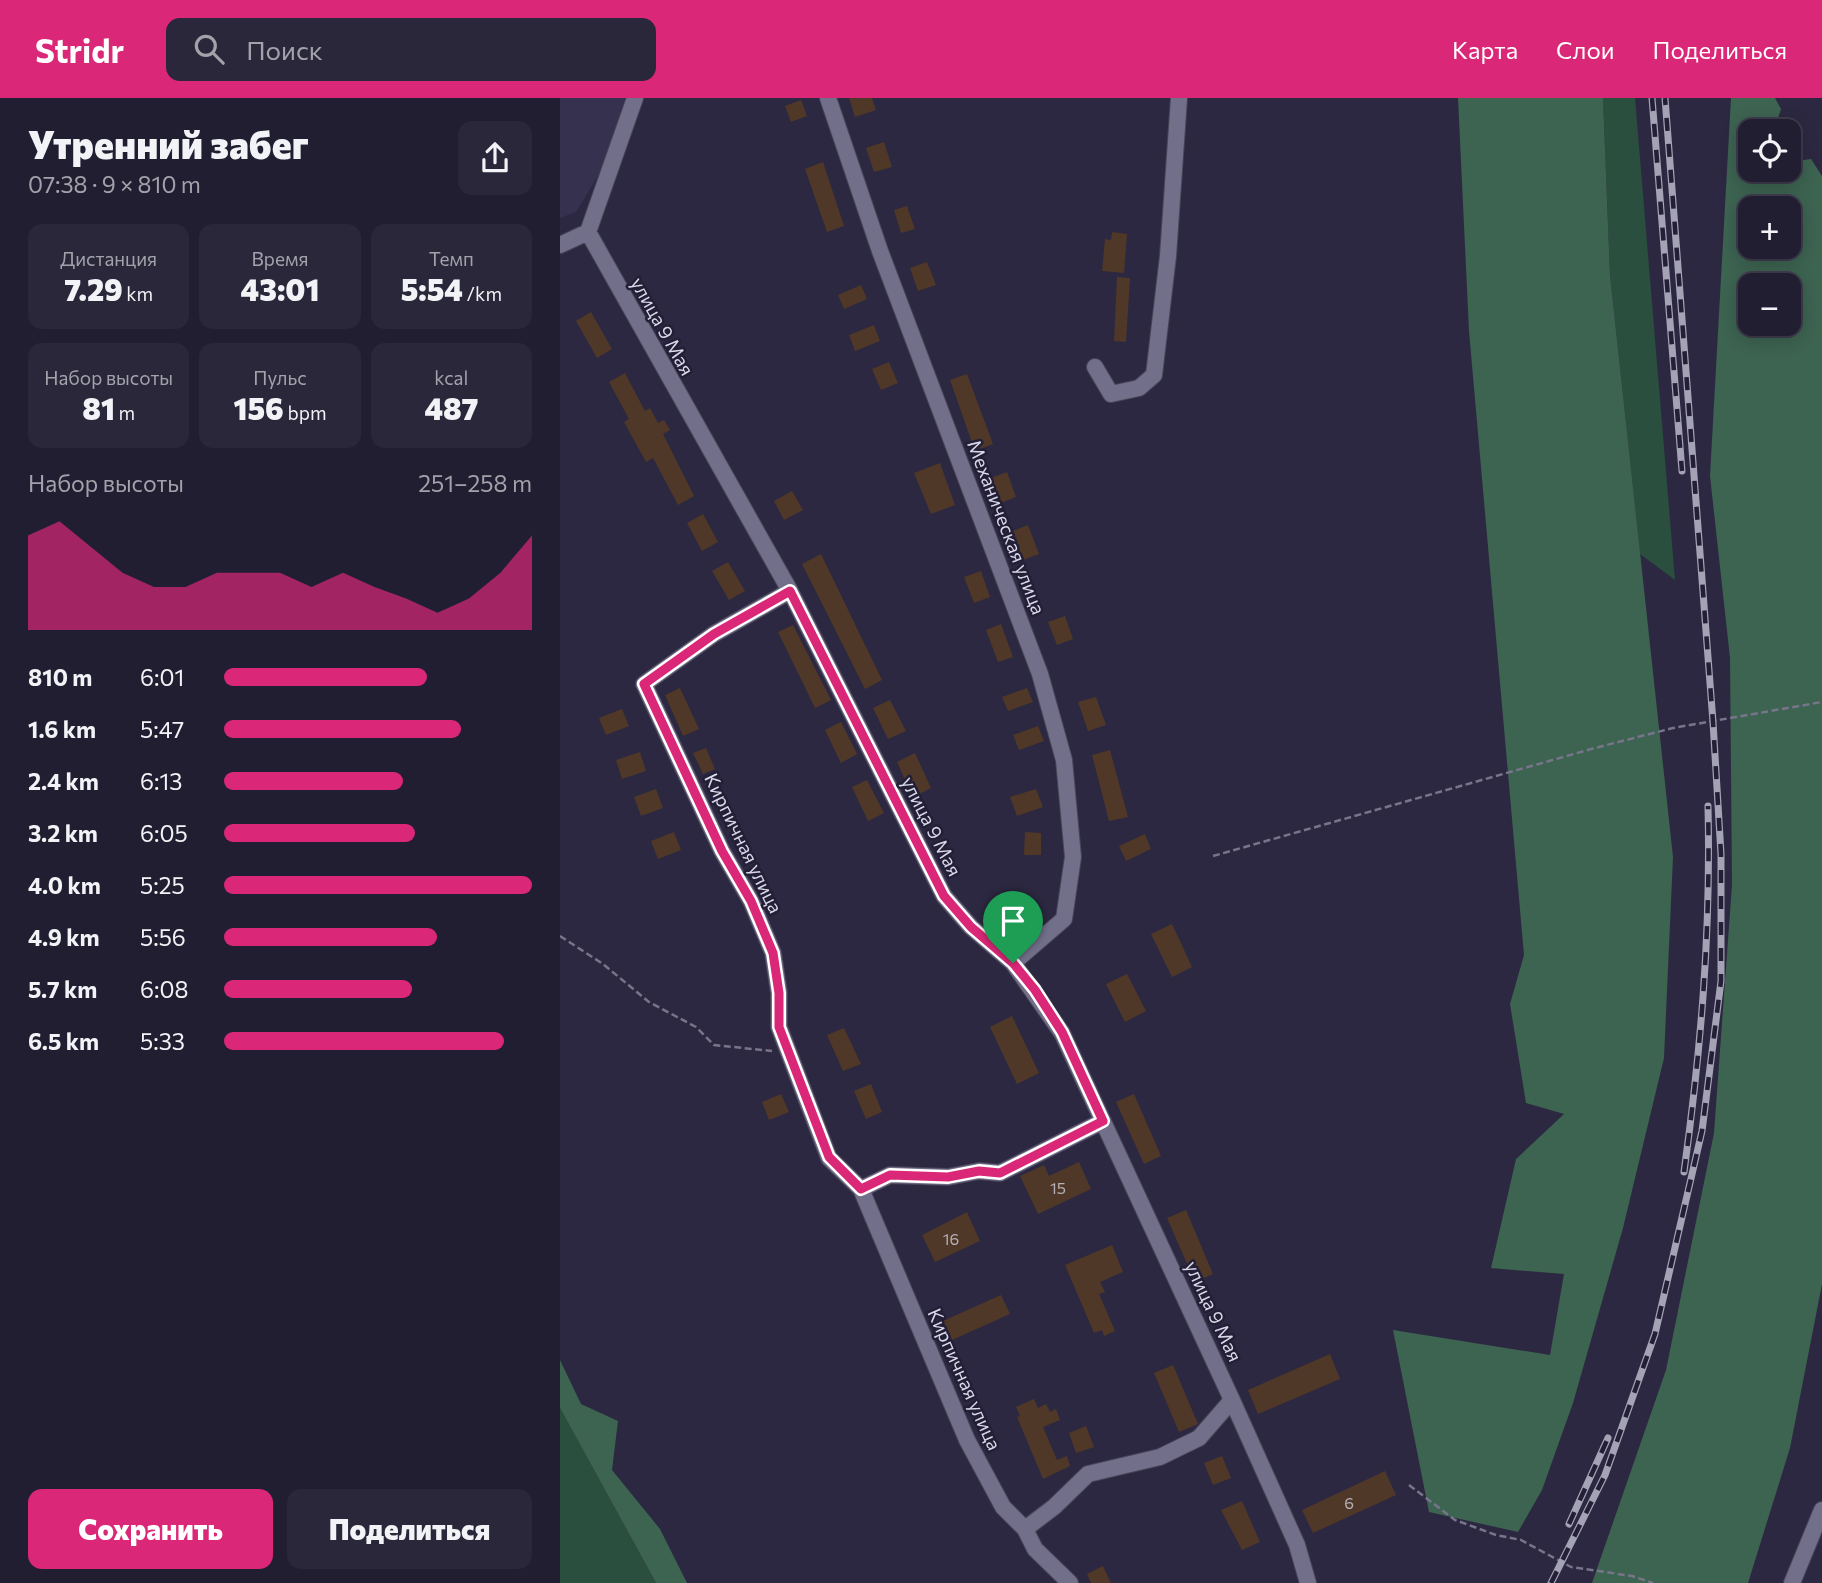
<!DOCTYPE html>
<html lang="ru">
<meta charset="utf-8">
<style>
:root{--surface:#211e31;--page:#292739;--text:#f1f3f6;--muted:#a2a2ab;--line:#3e3c4d;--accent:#db2777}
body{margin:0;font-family:Commissioner,sans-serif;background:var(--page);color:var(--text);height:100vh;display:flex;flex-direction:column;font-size:26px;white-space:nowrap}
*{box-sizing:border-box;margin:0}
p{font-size:23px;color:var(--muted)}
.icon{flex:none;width:38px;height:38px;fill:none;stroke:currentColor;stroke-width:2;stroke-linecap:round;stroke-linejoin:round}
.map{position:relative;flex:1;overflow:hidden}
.panel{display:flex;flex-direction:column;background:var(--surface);width:560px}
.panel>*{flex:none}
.fabs{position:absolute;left:1178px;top:21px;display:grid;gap:14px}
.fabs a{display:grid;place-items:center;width:63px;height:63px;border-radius:14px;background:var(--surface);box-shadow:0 4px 18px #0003,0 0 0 2px var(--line);font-size:35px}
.pin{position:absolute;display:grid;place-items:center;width:60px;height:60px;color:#fff;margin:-72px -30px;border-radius:50% 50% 50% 0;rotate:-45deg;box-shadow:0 0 7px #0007}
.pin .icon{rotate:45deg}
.round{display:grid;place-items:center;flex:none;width:74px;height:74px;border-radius:14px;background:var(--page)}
.headline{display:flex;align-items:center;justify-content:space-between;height:119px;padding:0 28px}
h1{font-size:38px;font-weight:800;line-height:52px}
.stats{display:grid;grid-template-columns:repeat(3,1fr);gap:10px;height:119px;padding:7px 28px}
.stats div{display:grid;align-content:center;border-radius:14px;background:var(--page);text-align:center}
.stats b{font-size:30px;font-weight:800}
.stats small{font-size:19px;font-weight:400}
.stats p{font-size:19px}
.chart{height:196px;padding:14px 28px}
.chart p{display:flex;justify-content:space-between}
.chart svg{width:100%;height:126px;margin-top:7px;fill:var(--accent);opacity:.7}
.button{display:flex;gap:14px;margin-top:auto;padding:14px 28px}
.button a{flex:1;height:80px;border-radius:14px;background:var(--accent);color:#fff;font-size:28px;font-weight:800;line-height:80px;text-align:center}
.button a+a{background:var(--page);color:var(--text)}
ul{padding:0 28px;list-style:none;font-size:23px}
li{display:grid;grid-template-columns:112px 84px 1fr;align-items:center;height:52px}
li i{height:18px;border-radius:9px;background:var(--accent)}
header{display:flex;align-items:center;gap:42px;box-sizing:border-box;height:98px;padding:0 35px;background:var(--accent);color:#fff}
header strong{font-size:33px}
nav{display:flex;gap:38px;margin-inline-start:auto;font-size:24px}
.search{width:490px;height:63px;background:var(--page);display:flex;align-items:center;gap:18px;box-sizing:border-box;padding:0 24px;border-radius:14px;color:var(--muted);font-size:26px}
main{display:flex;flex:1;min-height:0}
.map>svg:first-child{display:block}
</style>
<header>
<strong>Stridr</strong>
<div class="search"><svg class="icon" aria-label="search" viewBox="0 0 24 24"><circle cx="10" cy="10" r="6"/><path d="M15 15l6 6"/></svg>Поиск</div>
<nav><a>Карта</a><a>Слои</a><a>Поделиться</a></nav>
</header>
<main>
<section class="panel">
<div class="headline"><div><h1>Утренний забег</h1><p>07:38 · 9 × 810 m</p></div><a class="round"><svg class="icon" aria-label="share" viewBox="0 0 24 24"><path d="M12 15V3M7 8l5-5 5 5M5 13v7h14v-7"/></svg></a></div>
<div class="stats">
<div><p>Дистанция</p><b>7.29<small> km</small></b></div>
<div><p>Время</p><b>43:01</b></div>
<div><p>Темп</p><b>5:54<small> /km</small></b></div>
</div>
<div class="stats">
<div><p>Набор высоты</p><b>81<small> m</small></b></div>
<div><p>Пульс</p><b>156<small> bpm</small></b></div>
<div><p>kcal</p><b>487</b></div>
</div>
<div class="chart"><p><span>Набор высоты</span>251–258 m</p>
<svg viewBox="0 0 160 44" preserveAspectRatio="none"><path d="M0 44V11L10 6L20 15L30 24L40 29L50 29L60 24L70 24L80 24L90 29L100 24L110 29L120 33L130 38L140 33L150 24L160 11V44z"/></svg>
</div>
<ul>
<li><b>810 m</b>6:01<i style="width:66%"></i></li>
<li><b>1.6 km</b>5:47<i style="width:77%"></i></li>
<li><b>2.4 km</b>6:13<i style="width:58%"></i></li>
<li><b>3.2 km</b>6:05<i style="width:62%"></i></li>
<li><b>4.0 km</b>5:25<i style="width:100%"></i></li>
<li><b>4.9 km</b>5:56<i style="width:69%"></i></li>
<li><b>5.7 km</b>6:08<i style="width:61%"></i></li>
<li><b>6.5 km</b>5:33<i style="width:91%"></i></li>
</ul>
<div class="button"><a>Сохранить</a><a>Поделиться</a></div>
</section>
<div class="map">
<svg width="1262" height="1485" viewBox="0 0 1262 1485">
<rect width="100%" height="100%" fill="#2c2841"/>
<!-- built -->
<path fill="#36314f" d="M 0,0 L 65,0 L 41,73 L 16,114 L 0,120 Z"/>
<!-- green -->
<path fill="#2a4f3e" d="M 1043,0 L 1075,0 L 1115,482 L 1080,456 L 1050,177 Z
M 0,1310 L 96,1485 L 0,1485 Z"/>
<!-- forest -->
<path fill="#3d6351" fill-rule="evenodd" d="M 898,0 L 1043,0 L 1050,177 L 1113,759 L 1104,960 L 1063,1130 L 1013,1305 L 982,1392 L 958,1434 L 869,1414 L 833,1232 L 990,1257 L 1004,1176 L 931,1170 L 956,1061 L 1004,1016 L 966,1005 L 950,906 L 964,857 L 909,233 Z
M 1171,0 L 1215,0 L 1221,11 L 1214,33 L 1190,33 L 1190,72 L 1228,72 L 1229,64 L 1251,61 L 1262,78 L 1262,1186 L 1230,1350 L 1188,1485 L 1032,1485 L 1106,1272 L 1154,1035 L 1172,787 L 1170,560 L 1150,378 ZM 1228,110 L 1228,149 L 1190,149 L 1190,110 ZM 1228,187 L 1228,226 L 1190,226 L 1190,187 Z
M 0,1262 L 21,1306 L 58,1323 L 52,1372 L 100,1431 L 127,1485 L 96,1485 L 0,1310 Z"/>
<!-- building -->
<path fill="#4f3827" d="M 289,0 L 312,0 L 316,12 L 295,19 Z
M 241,2 L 247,18 L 231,24 L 225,8 Z
M 324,44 L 332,69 L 314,74 L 306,50 Z
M 263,64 L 284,128 L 267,134 L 245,71 Z
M 347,108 L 355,131 L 341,135 L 334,112 Z
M 552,134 L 567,136 L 564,175 L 542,173 L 545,141 L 551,142 Z
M 367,164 L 376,187 L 358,193 L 350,170 Z
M 557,179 L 570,180 L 566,244 L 554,243 Z
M 301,187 L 307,201 L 284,211 L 278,197 Z
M 31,214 L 52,251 L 37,260 L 16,223 Z
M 314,227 L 320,243 L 295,253 L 289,237 Z
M 329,264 L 338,285 L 321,292 L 312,271 Z
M 65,275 L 85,313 L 90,310 L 98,325 L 104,322 L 110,332 L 103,336 L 134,398 L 118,407 L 93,360 L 86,364 L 64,324 L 69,321 L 49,284 Z
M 407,276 L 433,346 L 415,353 L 390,282 Z
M 380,365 L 395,407 L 371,416 L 354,375 Z
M 447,374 L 456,399 L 441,405 L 431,380 Z
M 232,393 L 243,412 L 224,422 L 214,403 Z
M 143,416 L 158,444 L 142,453 L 127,425 Z
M 468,427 L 479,456 L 463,462 L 453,433 Z
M 261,456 L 322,582 L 305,591 L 242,466 Z
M 168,464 L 185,493 L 169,502 L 152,473 Z
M 421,473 L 430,499 L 414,505 L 404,479 Z
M 505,518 L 513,541 L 497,547 L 488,524 Z
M 441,526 L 453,559 L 438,564 L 426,532 Z
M 233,527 L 271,602 L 255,610 L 218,534 Z
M 120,590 L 139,631 L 123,638 L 105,597 Z
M 467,590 L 473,604 L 448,613 L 442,599 Z
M 536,599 L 546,627 L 528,633 L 518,604 Z
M 330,602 L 346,633 L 328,641 L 313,610 Z
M 62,611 L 69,628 L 46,637 L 39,620 Z
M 281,624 L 297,656 L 281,665 L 265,632 Z
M 478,628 L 484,643 L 459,652 L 453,637 Z
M 146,650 L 155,671 L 143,676 L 133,655 Z
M 550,652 L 568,719 L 549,723 L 532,657 Z
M 80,654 L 86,673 L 62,681 L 56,662 Z
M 355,655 L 371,690 L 353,699 L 337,664 Z
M 307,682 L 324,715 L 308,723 L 292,689 Z
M 96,691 L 103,710 L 81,718 L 74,699 Z
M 476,691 L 483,709 L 457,718 L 450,699 Z
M 114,734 L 121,752 L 98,761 L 91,743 Z
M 465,734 L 481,735 L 481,757 L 464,757 Z
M 585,736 L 591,751 L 566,763 L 559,748 Z
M 612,826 L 632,869 L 612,879 L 591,836 Z
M 567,876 L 586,913 L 565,924 L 546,886 Z
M 452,918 L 479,975 L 457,986 L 430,929 Z
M 284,930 L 301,966 L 283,973 L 267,937 Z
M 311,986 L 322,1014 L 306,1021 L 294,993 Z
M 221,996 L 229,1014 L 209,1022 L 202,1004 Z
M 574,996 L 601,1058 L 584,1066 L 556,1004 Z
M 519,1064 L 531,1091 L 478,1116 L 460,1078 L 484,1067 L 489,1078 Z
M 626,1112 L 653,1176 L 635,1184 L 607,1120 Z
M 407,1114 L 420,1143 L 375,1164 L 362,1137 Z
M 552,1147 L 563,1174 L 540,1184 L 545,1194 L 539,1196 L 555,1233 L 544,1238 L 542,1232 L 534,1235 L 505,1167 Z
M 441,1197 L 450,1216 L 392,1242 L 383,1223 Z
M 770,1256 L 780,1281 L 698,1316 L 688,1292 Z
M 613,1267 L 638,1326 L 619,1334 L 594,1275 Z
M 474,1301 L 478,1310 L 486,1306 L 490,1314 L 496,1311 L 500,1322 L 483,1329 L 497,1362 L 507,1358 L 510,1368 L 483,1381 L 457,1319 L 460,1318 L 456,1309 Z
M 526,1328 L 534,1349 L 516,1355 L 509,1335 Z
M 662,1358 L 671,1380 L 653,1387 L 644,1365 Z
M 825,1373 L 836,1397 L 753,1435 L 742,1412 Z
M 682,1403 L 700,1444 L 682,1452 L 661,1412 Z
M 543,1468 L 551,1485 L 531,1485 L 527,1476 Z"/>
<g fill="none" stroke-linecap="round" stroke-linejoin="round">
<!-- street casing -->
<g stroke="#484559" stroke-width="18">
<path id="street" d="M 268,0 L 320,153 L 480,576 L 504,662 L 513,759 L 504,821 L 453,865
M 28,134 L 230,493 L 384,798 L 411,829 L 453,865 L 502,935 L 672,1302 L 737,1447 L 748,1485
M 28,134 L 75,0
M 0,147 L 28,134
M 535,269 L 551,296 L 579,290 L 594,277 L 608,158 L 619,0
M 230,493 L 154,536 L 84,586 L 162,753 L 191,803 L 213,855 L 219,895 L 219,929 L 269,1060 L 301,1091 L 407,1342 L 443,1409 L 465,1431 L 475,1451 L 510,1485
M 301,1091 L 330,1077 L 388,1079 L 419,1073 L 440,1075 L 543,1023
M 465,1431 L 494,1409 L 528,1376 L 600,1359 L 639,1340 L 672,1302
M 1232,1485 L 1262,1412"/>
</g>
<!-- path -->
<path stroke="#77758a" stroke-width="2.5" stroke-dasharray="7 3.5" stroke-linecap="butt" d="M 653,758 L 1035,650 L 1113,630 L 1262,604
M 0,838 L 43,866 L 89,904 L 136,929 L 154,947 L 212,953
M 849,1387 L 895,1422 L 936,1437 L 961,1442 L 1011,1469 L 1072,1478 L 1093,1485"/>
<!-- street -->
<use href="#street" stroke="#726f8b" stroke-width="16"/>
<!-- rail casing -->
<g stroke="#a4a2b5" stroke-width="7">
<path id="rail" d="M 1092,0 L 1122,373
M 1124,1074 C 1141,950 1151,834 1148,708
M 1009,1426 L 1048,1340
M 991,1485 L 1045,1377 L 1095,1236 L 1142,1033 L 1161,883 L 1161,756 L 1153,624 L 1105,0"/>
</g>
<!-- rail -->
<use href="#rail" stroke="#221f36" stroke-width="4.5" stroke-dasharray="13" stroke-linecap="butt"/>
</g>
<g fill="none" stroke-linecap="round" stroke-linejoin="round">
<!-- route casing -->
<g stroke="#fff" stroke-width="14">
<path id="route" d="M 230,493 L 384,798 L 411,829 L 453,865 L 475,892 L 502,934 L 543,1023 L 440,1075 L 419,1073 L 388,1079 L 330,1077 L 301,1091 L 269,1059 L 219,929 L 219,895 L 213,855 L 191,803 L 162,753 L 84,586 L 154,536 Z"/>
</g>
<!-- route -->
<use href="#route" stroke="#db2777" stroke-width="9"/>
</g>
<g text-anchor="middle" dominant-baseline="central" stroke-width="5" stroke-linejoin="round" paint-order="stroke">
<!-- number labels -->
<g font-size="16" fill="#b6b0b8">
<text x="498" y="1089">15</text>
<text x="391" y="1140">16</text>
<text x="789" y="1404">6</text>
</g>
<!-- street labels -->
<g font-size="19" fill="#d9d8e8" stroke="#221f36">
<text transform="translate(103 228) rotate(61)">улица 9 Мая</text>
<text transform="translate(447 429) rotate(69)">Механическая улица</text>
<text transform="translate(372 728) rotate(63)">улица 9 Мая</text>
<text transform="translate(184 745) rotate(64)">Кирпичная улица</text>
<text transform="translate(654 1213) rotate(65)">улица 9 Мая</text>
<text transform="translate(405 1281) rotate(66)">Кирпичная улица</text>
</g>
</g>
</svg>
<div class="fabs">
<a><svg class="icon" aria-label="locate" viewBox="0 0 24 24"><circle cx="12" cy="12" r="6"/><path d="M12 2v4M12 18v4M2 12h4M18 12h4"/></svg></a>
<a>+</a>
<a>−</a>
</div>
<div class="pin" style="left:453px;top:865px;background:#1e9e55"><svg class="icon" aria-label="arrive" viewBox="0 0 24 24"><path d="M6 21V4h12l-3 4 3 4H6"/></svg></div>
</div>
</main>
